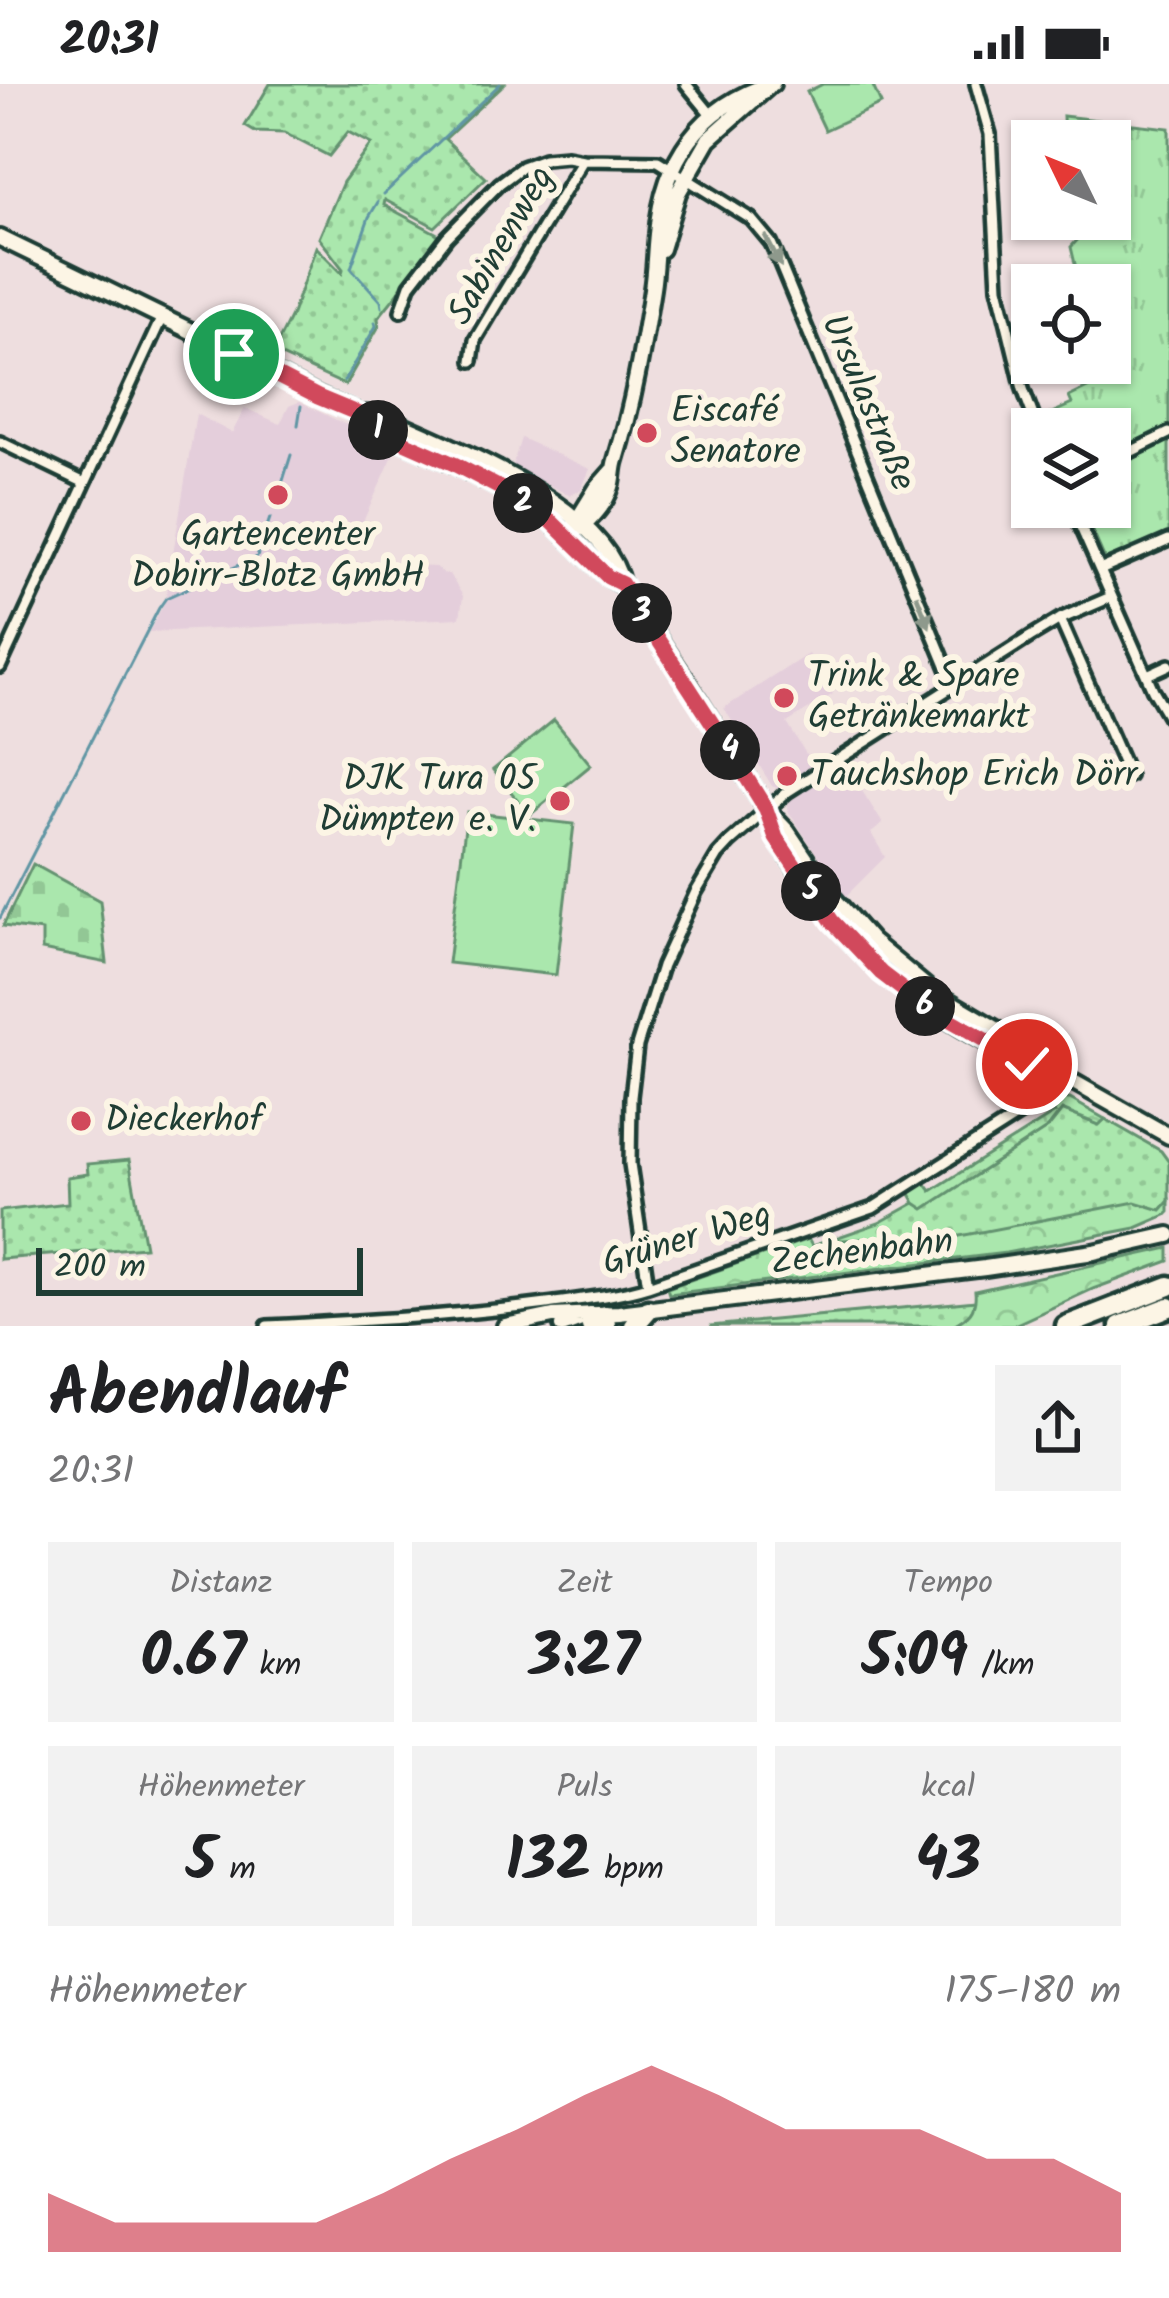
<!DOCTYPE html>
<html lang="de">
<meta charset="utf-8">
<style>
:root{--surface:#fff;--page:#f2f2f2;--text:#202124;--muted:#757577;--accent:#d1495b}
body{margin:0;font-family:Kalam,sans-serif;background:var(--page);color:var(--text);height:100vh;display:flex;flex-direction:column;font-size:45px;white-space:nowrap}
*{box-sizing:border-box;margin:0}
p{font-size:39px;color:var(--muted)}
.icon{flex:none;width:66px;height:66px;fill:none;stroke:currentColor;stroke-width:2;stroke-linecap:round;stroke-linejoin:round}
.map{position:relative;height:1242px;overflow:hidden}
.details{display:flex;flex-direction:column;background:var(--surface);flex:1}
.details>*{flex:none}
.needle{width:78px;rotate:313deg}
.fabs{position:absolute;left:1011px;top:36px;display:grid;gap:24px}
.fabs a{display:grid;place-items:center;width:120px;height:120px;border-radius:0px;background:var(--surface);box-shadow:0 3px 9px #0004;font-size:60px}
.scale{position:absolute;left:36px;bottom:30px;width:327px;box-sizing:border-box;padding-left:12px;border:6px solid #1f3d34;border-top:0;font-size:33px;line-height:42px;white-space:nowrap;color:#1f3d34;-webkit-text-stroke:9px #fcf5e5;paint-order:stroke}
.pin{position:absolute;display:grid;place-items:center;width:102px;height:102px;color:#fff;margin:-51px;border:6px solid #fff;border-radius:50%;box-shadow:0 3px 12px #0007}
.km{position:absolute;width:60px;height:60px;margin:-30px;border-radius:50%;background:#222;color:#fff;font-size:33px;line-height:60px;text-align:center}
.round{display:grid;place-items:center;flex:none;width:126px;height:126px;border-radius:0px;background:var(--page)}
.overview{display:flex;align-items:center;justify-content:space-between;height:204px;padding:0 48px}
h1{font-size:66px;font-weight:600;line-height:90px}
.stats{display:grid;grid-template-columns:repeat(3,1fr);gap:18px;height:204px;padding:12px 48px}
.stats div{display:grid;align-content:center;border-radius:0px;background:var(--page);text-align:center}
.stats b{font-size:60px;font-weight:600}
.stats small{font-size:33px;font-weight:400}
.stats p{font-size:33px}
.chart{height:336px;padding:24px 48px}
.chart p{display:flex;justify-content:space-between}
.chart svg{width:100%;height:216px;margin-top:12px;fill:var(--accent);opacity:.7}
.status{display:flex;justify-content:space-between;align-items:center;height:84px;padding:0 60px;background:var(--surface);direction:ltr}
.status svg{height:33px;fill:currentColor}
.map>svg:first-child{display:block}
</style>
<div class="status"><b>20:31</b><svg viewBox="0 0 49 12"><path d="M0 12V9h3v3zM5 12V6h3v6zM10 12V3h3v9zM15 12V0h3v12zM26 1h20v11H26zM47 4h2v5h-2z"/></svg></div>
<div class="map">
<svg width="1169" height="1242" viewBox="0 0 1169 1242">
<defs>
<pattern id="grass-dots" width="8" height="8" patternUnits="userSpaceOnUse" patternTransform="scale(3)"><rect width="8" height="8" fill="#aae7ad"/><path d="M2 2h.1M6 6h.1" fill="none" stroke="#92c795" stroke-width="1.8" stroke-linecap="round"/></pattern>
<pattern id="forest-crowns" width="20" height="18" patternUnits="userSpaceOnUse" patternTransform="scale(3)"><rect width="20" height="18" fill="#aae7ad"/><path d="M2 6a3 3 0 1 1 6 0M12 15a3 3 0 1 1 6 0" fill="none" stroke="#92c795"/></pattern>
<pattern id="cemetery-stones" width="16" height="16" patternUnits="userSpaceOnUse" patternTransform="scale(3)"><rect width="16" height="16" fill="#aae7ad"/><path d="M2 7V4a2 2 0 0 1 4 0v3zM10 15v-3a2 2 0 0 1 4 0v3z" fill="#92c795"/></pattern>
<pattern id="park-tufts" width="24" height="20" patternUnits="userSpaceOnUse" patternTransform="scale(3)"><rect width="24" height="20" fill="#aae7ad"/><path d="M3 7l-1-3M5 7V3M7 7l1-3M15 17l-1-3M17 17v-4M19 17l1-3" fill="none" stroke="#92c795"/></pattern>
</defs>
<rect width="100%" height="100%" fill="#eededf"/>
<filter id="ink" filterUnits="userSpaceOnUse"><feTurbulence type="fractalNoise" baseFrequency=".00833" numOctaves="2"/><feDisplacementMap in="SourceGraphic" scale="24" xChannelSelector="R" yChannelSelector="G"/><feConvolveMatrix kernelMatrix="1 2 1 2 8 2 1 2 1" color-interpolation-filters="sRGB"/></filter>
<g filter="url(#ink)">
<!-- built -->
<path fill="#e4cedb" d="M 299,318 L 396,365 L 346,475 L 363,479 L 435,483 L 444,490 L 449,490 L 463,512 L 460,534 L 149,548 L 165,518 L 196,330 L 232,349 L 245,324 L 280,340 L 289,322 Z
M 521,354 L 590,385 L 581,406 L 569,411 L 512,383 Z
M 808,570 L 833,610 L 787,639 L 814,683 L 784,703 L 777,704 L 772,702 L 724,624 Z
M 845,680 L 883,740 L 871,749 L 885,773 L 845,813 L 787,725 L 788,717 Z"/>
<!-- grass -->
<path fill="url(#grass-dots)" stroke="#649270" stroke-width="3" d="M 270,0 L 504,0 L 445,55 L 486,94 L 435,143 L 385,116 L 384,121 L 443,153 L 378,234 L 379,242 L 345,301 L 273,268 L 292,230 L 316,163 L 342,189 L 343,185 L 319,154 L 343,98 L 371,60 L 348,48 L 329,72 L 284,49 L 255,48 L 245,42 Z
M 1062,1026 L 1098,1041 L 1105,1035 L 1161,1067 L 1169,1078 L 1169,1117 L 1161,1126 L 1065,1133 L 902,1163 L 883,1154 L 827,1157 L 879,1139 L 915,1119 L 924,1124 L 1048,1044 Z
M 129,1076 L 145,1163 L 0,1175 L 0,1127 L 68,1119 L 67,1093 L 88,1090 L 87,1080 Z
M 976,1217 L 970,1231 L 952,1242 L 710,1242 Z"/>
<!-- forest -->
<path fill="url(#forest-crowns)" stroke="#649270" stroke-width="3" d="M 1061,1015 L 1070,1015 L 1105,1035 L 1099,1041 L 1062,1026 L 1048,1044 L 924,1125 L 915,1119 L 909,1108 L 925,1099 L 931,1107 L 1055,1029 L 1050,1020 Z
M 1169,1117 L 1169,1128 L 1166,1131 L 1136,1144 L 1006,1169 L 669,1210 L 667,1204 L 808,1155 L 812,1162 L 827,1157 L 883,1154 L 903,1163 L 1135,1118 L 1161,1126 Z
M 1169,1164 L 1169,1177 L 1093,1205 L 1012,1242 L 952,1242 C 968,1233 977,1226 975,1207 Z"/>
<!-- cemetery -->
<path fill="url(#cemetery-stones)" stroke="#649270" stroke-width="3" d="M 33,780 L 100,817 L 107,879 L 42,866 L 42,847 L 3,842 Z"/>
<!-- park -->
<path fill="url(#park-tufts)" stroke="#649270" stroke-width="3" d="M 1063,32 L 1169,44 L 1169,449 L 1110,477 L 1104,473 L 1082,423 L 1110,423 L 1110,345 L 1048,345 L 1043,333 L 1072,320 L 1069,313 L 1102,297 L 1099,279 L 1110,279 L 1110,201 L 1080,201 L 1071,163 L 1081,152 L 1077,135 L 1110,135 L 1110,57 L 1064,57 Z"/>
<!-- pitch -->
<path fill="#aae7ad" stroke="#649270" stroke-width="3" d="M 823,0 L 872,0 L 881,20 L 825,46 L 807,8 Z
M 554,636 L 591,681 L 530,731 L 493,686 Z
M 467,728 L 574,740 L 556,891 L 448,879 Z"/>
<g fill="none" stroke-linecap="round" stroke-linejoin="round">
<!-- stream -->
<path stroke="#6196a4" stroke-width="3" d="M 384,110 L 500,0
M 378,118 L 369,133 L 351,184 L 381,217 L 382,223
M 344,297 L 376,242 L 375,238
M 298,341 L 301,322
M 275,422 L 291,371
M 0,834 L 159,524 L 166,514 L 257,473 L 270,434"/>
<!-- street casing -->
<g stroke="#1f3d34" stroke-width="18">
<path id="street" d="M 686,0 L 713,33
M 976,0 L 990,50 L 998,203 L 1023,305 L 1038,345
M 401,227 L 410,201 L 447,153 L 499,100 L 522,83 L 544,75 L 567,73 L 583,76 L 658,77 L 751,135 L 771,159 L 779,177 L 954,601
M 472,277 L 475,256 L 583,76
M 0,358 L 85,399
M 1110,378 L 1169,349
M 1072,423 L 1153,606 L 1169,633
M 1100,486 L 1169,456
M 1060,535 L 1129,692
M 0,583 L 162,233
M 1147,591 L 1169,581
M 1023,1025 L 1047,983
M 648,1202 L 630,1080 L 631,1013 L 637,962 L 662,882 L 696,808 L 718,771 L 730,758 L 787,708 L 1030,553 L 1060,535 L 1111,513
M 267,1242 C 361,1237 454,1232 547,1220 C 581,1215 616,1212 648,1202 L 873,1124 L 1041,1017 L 1064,993"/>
</g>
<!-- secondary casing -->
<g stroke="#1f3d34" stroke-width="22">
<path id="secondary" d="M 0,154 L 197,250 L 318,312 L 359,330 L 379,347 L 454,380 L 500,404 L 551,437 L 608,493 L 622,501
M 661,165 L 678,109 L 709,55 L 768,3
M 359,330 L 381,331 C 448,362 606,421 622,501 L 686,596 L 766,725 L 787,747 L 829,809 L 872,858 L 930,906 L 1015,956 L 1047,983 L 1169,1052
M 573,443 L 597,404 L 612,387
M 578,446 C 591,436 606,419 611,403 C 614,394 613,385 616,376 C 633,321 643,262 652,205 C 655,186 655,168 657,150 C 663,76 700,22 772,0
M 769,734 C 777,756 788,773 801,792 C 848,865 903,912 979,954 C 1001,967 1021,979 1047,983
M 505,1242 L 553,1232 L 619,1229 L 985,1184 L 1094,1168 L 1169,1151
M 562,1242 L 590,1232"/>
</g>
<!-- highway casing -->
<g stroke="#1f3d34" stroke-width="27">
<path id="highway" d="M 605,1231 L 606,1242
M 590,1232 L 591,1242
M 634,1242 L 648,1226
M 1066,1242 L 1169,1202
M 1120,1242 L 1169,1223"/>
</g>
<!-- street -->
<use href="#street" stroke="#fcf5e5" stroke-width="9"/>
<!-- secondary -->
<use href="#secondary" stroke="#fcf5e5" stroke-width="14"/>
<!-- highway -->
<use href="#highway" stroke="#fcf5e5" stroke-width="18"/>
</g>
<!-- one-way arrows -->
<defs><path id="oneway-solid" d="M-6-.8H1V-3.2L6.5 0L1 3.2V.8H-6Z" transform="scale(3)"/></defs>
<g fill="#8e998c">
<use href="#oneway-solid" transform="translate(773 167) rotate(63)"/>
<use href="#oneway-solid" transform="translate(923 527) rotate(68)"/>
</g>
</g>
<g fill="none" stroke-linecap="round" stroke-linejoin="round" filter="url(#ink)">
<!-- route casing -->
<g stroke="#fff" stroke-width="24">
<path id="route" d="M 234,270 L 318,313 L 359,330 L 379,347 L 454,380 L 500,404 L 551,437 L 608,493 L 622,500 L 727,662 L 766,725 L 776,754 L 832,837 L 881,889 L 919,918 L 1027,980"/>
</g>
<!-- route -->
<use href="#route" stroke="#d1495b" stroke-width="15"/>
</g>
<!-- markers -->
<g fill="#d1495b" stroke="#fcf5e5" stroke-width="4.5">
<circle cx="647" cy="349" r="12"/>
<circle cx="278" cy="411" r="12"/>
<circle cx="784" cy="614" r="12"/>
<circle cx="787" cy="692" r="12"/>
<circle cx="560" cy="717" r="12"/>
<circle cx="81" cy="1037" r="12"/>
</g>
<g text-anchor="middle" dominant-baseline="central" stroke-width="12" stroke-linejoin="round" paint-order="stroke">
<!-- street labels -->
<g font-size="36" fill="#1f3d34" stroke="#fcf5e5">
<text transform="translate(502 162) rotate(-60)">Sabinenweg</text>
<text transform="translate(867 319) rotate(67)">Ursulastraße</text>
<text transform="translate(687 1156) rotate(-17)">Grüner Weg</text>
<text transform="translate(862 1169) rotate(-7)">Zechenbahn</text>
</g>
<!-- poi labels -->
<g font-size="36" fill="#1f3d34" stroke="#fcf5e5" text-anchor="start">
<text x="671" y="328">Eiscafé<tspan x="671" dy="41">Senatore</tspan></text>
<text x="278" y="452" text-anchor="middle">Gartencenter<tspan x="278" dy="41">Dobirr-Blotz GmbH</tspan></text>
<text x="808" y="593">Trink &amp; Spare<tspan x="808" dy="41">Getränkemarkt</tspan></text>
<text x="811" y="692">Tauchshop Erich Dörr</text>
<text x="536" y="696" text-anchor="end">DJK Tura 05<tspan x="536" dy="41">Dümpten e. V.</tspan></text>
<text x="105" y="1037">Dieckerhof</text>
</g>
</g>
</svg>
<div class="fabs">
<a><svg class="needle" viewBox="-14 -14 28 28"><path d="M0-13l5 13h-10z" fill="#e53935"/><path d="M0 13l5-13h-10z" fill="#757577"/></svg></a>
<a><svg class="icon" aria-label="locate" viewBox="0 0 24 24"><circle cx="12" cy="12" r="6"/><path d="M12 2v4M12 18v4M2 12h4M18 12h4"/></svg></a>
<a><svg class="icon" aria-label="layers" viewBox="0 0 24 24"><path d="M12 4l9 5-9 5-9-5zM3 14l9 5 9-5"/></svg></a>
</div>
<div class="scale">200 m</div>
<div class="pin" style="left:234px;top:270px;background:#1e9e55"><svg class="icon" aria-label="arrive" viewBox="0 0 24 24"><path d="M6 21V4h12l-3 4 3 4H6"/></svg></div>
<div class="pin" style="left:1027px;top:980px;background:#d93025"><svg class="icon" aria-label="check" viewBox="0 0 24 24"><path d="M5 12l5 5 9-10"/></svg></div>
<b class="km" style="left:378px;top:346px">1</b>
<b class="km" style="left:523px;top:419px">2</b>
<b class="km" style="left:642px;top:529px">3</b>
<b class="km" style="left:730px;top:666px">4</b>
<b class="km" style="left:811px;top:807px">5</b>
<b class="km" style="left:925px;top:922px">6</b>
</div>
<section class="details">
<div class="overview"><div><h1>Abendlauf</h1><p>20:31</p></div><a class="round"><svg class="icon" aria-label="share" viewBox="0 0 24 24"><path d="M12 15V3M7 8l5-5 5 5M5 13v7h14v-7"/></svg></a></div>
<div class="stats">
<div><p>Distanz</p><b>0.67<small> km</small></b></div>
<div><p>Zeit</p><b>3:27</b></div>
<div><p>Tempo</p><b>5:09<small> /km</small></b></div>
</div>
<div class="stats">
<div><p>Höhenmeter</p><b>5<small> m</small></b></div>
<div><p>Puls</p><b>132<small> bpm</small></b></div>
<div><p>kcal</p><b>43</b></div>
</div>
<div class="chart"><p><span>Höhenmeter</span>175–180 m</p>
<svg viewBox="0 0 160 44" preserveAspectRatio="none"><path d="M0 44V32L10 38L20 38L30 38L40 38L50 32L60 25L70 19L80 12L90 6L100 12L110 19L120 19L130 19L140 25L150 25L160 32V44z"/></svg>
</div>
</section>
